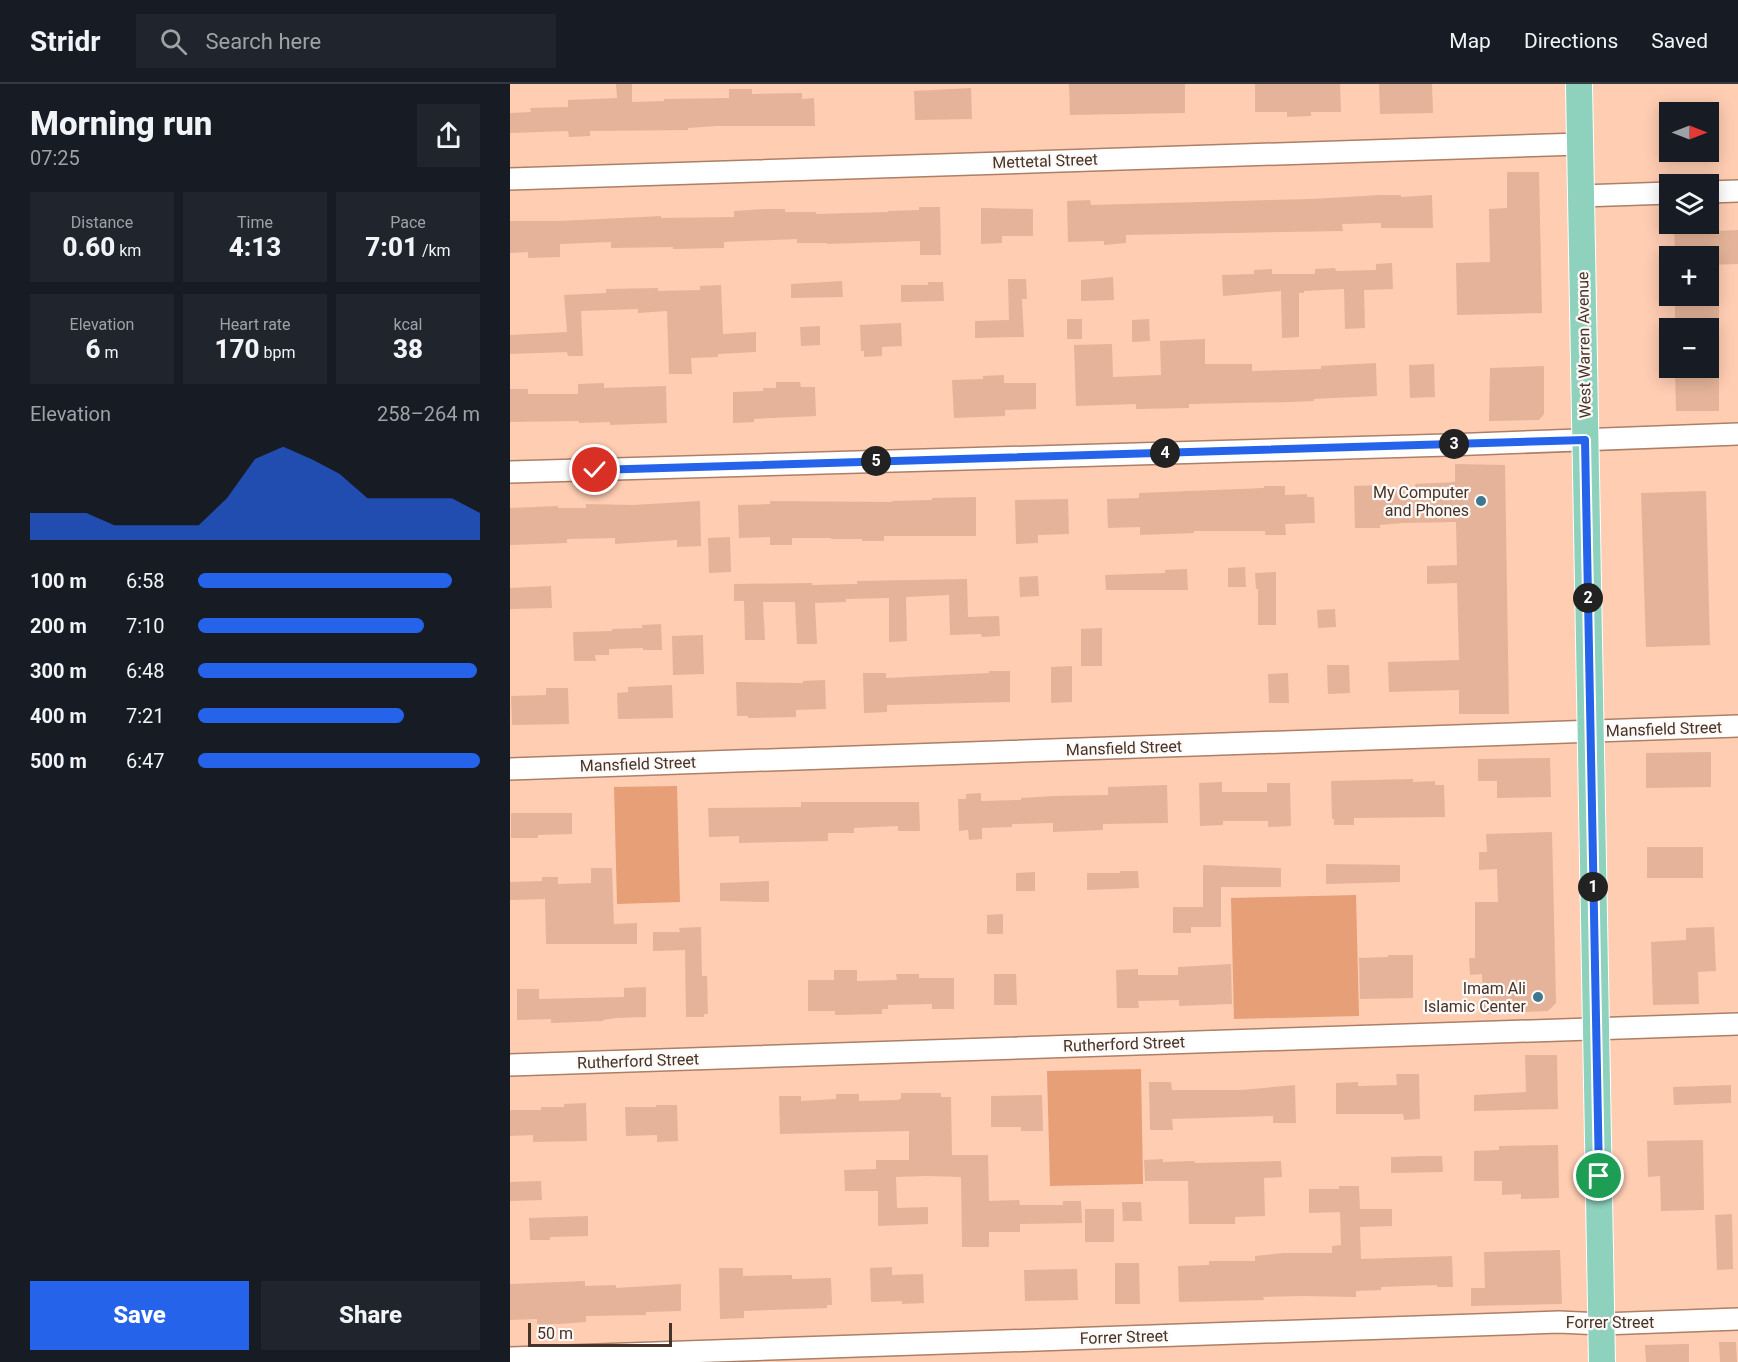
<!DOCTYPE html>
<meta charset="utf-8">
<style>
:root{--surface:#171b24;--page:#20242c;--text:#f1f3f6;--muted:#9ea1a6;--line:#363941;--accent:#2563eb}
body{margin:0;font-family:Roboto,sans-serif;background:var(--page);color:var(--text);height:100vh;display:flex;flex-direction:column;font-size:22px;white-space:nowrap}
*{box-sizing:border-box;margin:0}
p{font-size:20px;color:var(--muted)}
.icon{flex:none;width:33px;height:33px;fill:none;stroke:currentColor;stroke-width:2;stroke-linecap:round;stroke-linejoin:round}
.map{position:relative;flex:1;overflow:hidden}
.side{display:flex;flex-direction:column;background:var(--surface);width:510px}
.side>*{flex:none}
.needle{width:39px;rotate:90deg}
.tools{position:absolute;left:1149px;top:18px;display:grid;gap:12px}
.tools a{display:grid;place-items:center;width:60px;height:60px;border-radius:0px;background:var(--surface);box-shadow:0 3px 15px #0003;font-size:30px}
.scale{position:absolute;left:18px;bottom:15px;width:144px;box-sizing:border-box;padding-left:6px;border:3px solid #463328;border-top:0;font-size:16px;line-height:21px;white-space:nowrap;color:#463328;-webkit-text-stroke:4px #fef9f6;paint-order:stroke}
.pin{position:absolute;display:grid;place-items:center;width:51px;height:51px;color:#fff;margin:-26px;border:3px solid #fff;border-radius:50%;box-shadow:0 2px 6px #0007}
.km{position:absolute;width:30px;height:30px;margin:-15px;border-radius:50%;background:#222;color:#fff;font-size:16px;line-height:30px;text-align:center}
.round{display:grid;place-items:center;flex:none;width:63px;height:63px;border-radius:0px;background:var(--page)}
.summary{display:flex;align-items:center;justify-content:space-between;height:102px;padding:0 30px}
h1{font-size:33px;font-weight:800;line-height:45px}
.metrics{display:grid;grid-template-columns:repeat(3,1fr);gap:9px;height:102px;padding:6px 30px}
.metrics div{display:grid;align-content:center;border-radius:0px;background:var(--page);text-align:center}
.metrics b{font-size:26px;font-weight:800}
.metrics small{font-size:16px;font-weight:400}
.metrics p{font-size:16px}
.chart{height:168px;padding:12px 30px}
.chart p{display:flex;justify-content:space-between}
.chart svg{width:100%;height:108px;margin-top:6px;fill:var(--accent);opacity:.7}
.primary-button{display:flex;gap:12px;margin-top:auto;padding:12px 30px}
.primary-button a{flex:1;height:69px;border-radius:0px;background:var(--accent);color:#fff;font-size:24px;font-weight:800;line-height:69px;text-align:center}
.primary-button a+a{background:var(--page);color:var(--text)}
ul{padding:0 30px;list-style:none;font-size:20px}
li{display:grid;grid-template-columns:96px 72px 1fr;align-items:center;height:45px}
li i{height:15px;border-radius:8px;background:var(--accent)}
header{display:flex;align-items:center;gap:36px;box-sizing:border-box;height:84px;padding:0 30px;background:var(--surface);border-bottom:2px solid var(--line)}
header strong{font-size:28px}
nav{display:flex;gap:33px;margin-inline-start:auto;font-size:21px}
.search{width:420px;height:54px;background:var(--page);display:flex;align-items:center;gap:15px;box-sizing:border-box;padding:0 21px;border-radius:0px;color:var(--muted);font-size:22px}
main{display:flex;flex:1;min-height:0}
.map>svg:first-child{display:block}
</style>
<header>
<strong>Stridr</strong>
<div class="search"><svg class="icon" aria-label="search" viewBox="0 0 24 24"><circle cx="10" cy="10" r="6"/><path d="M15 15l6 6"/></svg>Search here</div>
<nav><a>Map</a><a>Directions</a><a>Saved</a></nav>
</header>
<main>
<section class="side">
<div class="summary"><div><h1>Morning run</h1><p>07:25</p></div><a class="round"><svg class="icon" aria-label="share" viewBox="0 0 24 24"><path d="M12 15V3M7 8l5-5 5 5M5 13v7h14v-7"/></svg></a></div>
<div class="metrics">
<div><p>Distance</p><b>0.60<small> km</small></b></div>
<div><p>Time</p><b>4:13</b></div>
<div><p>Pace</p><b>7:01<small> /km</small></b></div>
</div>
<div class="metrics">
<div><p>Elevation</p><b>6<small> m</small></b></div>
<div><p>Heart rate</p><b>170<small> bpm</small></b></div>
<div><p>kcal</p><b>38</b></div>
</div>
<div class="chart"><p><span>Elevation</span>258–264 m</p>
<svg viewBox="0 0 160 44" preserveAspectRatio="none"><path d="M0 44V33L10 33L20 33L30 38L40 38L50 38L60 38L70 27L80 11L90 6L100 11L110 17L120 27L130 27L140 27L150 27L160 33V44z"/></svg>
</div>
<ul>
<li><b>100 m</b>6:58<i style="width:90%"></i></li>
<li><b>200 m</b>7:10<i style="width:80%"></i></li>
<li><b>300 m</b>6:48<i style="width:99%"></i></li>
<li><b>400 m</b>7:21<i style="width:73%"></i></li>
<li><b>500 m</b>6:47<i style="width:100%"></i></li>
</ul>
<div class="primary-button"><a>Save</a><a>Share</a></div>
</section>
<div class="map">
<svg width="1228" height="1278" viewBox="0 0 1228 1278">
<rect width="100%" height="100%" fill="#ffcdb2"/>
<!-- green -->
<path fill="#e79f77" d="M 167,702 L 170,818 L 107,820 L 104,703 Z
M 846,811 L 849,932 L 724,935 L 721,814 Z
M 631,985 L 633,1100 L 540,1102 L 537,987 Z"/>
<!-- building -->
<path fill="#e4b399" d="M 106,0 L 122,0 L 122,18 L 154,17 L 154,15 L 219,14 L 219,5 L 242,5 L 242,10 L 292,9 L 292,15 L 304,14 L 305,42 L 207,42 L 178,44 L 178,46 L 80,47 L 80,52 L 59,53 L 58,47 L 0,49 L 0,29 L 21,28 L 20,24 L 58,23 L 58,16 L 107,14 Z
M 559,0 L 675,0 L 675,29 L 560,31 Z
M 745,0 L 830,0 L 831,28 L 801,28 L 801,32 L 777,33 L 777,28 L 745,28 Z
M 869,0 L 922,0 L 923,29 L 870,30 Z
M 461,4 L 462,35 L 405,36 L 404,7 Z
M 997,88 L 1029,88 L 1032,229 L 947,231 L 946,179 L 980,178 L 979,125 L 997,124 Z
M 870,111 L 891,111 L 891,113 L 922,111 L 923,144 L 871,144 L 871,139 L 832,140 L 833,147 L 616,151 L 616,159 L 594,161 L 594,157 L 558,158 L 557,117 L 580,116 L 581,121 L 801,115 Z
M 409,123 L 430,123 L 431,171 L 410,171 L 410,157 L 317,160 L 317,159 L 287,159 L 287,155 L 214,158 L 214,164 L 163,165 L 163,163 L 101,164 L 101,158 L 50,160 L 50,173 L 18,174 L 18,168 L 0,169 L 0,137 L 49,137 L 132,133 L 151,132 L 151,134 L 224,133 L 224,127 L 255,125 L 275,125 L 275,128 L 306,128 L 306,130 L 378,128 L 378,127 L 409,126 Z
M 471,124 L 523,125 L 523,152 L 492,152 L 492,159 L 471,160 Z
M 1164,140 L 1208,140 L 1208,147 L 1228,146 L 1228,180 L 1198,181 L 1198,172 L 1165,172 Z
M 882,179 L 883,205 L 854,206 L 855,244 L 835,245 L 834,205 L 794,207 L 794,209 L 789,209 L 789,253 L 772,254 L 771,207 L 713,212 L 712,191 L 744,190 L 744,186 L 762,185 L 762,190 L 805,190 L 805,185 L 825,184 L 826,187 L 866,186 L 866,180 Z
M 603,193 L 604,216 L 571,217 L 571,196 Z
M 498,195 L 516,195 L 517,215 L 512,215 L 514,253 L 465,254 L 465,237 L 499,236 Z
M 332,197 L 333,213 L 281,214 L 281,200 Z
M 418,198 L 433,198 L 434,217 L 391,218 L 391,201 L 418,201 Z
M 211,201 L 213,250 L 246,248 L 246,268 L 208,270 L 208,273 L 181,274 L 182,290 L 159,290 L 157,227 L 128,229 L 128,225 L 71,227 L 73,272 L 58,272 L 57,268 L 0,270 L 0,251 L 57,248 L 54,211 L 96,209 L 96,205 L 148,204 L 148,207 L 190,206 L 190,202 Z
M 1165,212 L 1209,212 L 1209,244 L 1165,244 Z
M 557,235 L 572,235 L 572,255 L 557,255 Z
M 639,235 L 640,257 L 622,258 L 622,236 Z
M 391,239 L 392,262 L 372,263 L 372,272 L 354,273 L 354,267 L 351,267 L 350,241 Z
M 310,242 L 310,261 L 291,262 L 290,243 Z
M 695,255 L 695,280 L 742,280 L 742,287 L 811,285 L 811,282 L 866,279 L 867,312 L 804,315 L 804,317 L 781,318 L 679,320 L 679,324 L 626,325 L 626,320 L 566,322 L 564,261 L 602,260 L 603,293 L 651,291 L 650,257 Z
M 924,280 L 925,313 L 900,314 L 899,281 Z
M 1034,282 L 1034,330 L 1029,336 L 979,337 L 980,284 Z
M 1165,284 L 1209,284 L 1209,327 L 1166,327 Z
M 494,291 L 494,299 L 526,299 L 526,325 L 495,326 L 495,332 L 444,334 L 442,296 L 473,295 L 473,292 Z
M 266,298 L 290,298 L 291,303 L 305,303 L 306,332 L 244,335 L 244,338 L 223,339 L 223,308 L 253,307 L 253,304 L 266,304 Z
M 94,299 L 94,304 L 156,302 L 157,339 L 100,341 L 100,338 L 69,339 L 69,337 L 0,338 L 0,305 L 18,305 L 18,310 L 68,310 L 68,300 Z
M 945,380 L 995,381 L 999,630 L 949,630 L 949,606 L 879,608 L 878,578 L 949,576 L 947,499 L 917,500 L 917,482 L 947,481 L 946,438 L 893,439 L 870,441 L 870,444 L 845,444 L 844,402 L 868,401 L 869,406 L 906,405 L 905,400 L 945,398 Z
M 754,402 L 775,402 L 775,411 L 797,410 L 797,413 L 804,413 L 805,439 L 775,440 L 776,451 L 755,451 L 755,447 L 684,447 L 684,449 L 630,451 L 630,443 L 598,444 L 597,415 L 629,414 L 629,409 L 754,404 Z
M 1196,407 L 1200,561 L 1136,563 L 1131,409 Z
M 466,413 L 466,452 L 374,452 L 374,457 L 352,457 L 352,455 L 321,455 L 321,454 L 282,454 L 282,461 L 260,461 L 260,453 L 229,454 L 228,421 L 260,420 L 260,417 L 382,418 L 382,417 L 422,416 L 422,414 Z
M 558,415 L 559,450 L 528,451 L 528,459 L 506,460 L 505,416 Z
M 190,417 L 191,462 L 167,463 L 167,456 L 105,460 L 105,454 L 57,455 L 57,459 L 0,461 L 0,424 L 48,422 L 48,424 L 76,424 L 76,420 L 123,421 Z
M 220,453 L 221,488 L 199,489 L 198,454 Z
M 735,483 L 736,503 L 718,503 L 718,484 Z
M 677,485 L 678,506 L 596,506 L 595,491 L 655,489 L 655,486 Z
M 766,488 L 766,541 L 748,541 L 748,505 L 746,505 L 745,489 Z
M 528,492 L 529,512 L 510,513 L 509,493 Z
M 457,495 L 458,533 L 489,532 L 490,552 L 472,553 L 471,550 L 440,551 L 439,511 L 396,513 L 397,557 L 379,558 L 379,514 L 336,515 L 336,518 L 305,519 L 307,560 L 287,560 L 285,518 L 253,518 L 255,556 L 235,556 L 234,517 L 224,517 L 224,500 L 302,499 L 302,501 L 347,500 L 347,497 Z
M 41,502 L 42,524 L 0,525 L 0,504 Z
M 825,525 L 826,543 L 808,544 L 807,526 Z
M 151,540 L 152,566 L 133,566 L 133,564 L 99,565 L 99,571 L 85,571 L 86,577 L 64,577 L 63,548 L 102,547 L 102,545 L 132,544 L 132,541 Z
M 592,544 L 592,582 L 571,582 L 571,545 Z
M 193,551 L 194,590 L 163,591 L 162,552 Z
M 817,581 L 839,581 L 840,609 L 818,610 Z
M 562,582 L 562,618 L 541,619 L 541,583 Z
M 479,587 L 500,587 L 500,618 L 377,621 L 377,628 L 354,629 L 353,589 L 376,589 L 376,594 L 479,589 Z
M 778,589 L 779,619 L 759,619 L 758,590 Z
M 315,596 L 316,625 L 286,626 L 286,633 L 238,634 L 238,632 L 227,632 L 226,598 L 293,599 L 293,597 Z
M 162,601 L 163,634 L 108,635 L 107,609 L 118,608 L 118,603 Z
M 36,604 L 58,604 L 59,640 L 2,641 L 1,612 L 36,611 Z
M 1201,668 L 1201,703 L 1136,704 L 1136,669 Z
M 1040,674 L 1041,713 L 987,714 L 987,697 L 968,697 L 968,675 Z
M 903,695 L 903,698 L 925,697 L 925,701 L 934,701 L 935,733 L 844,734 L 844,741 L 824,741 L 824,735 L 822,735 L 821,697 Z
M 712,698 L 712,708 L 757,708 L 757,699 L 780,699 L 781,742 L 758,743 L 758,737 L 713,737 L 713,741 L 690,742 L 689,699 Z
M 657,701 L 658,739 L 593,740 L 593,746 L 543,748 L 543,739 L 502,740 L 502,743 L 472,744 L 472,755 L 459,756 L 458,746 L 449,747 L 448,715 L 456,715 L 456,710 L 471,709 L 471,717 L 511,716 L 511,714 L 543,712 L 598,711 L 598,703 Z
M 291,718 L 409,718 L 410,747 L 388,747 L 388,742 L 344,744 L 344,749 L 318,749 L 318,757 L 229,759 L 229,752 L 199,753 L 198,724 L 291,723 Z
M 1,729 L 62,729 L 62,750 L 28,751 L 28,754 L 1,754 Z
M 1042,748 L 1046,919 L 1038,927 L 973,930 L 972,890 L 960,891 L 959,874 L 965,874 L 965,818 L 988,818 L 987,785 L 969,786 L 969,768 L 977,768 L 976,750 Z
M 1137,763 L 1193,763 L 1193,794 L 1137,794 Z
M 816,780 L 890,781 L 890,798 L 816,800 Z
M 693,781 L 771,784 L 771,803 L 711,803 L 711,843 L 681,843 L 681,849 L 663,849 L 663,823 L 693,823 Z
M 81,784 L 102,784 L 104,840 L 127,839 L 127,860 L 36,860 L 35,815 L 0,816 L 0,798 L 32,797 L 32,793 L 48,793 L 48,800 L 81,799 Z
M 610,787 L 628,787 L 629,804 L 577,806 L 577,789 L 610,789 Z
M 525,788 L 525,807 L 506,807 L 506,789 Z
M 259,797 L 259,818 L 210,817 L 210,799 Z
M 493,830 L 493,850 L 477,850 L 477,831 Z
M 191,843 L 192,892 L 197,892 L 198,930 L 194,930 L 194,933 L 176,933 L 175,866 L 143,867 L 143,848 L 170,848 L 169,844 Z
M 1204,843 L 1206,887 L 1188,888 L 1189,920 L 1143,921 L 1141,858 L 1176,856 L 1176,844 Z
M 878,871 L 903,871 L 903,914 L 850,915 L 849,874 L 878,873 Z
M 721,880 L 722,920 L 669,922 L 669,916 L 628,917 L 629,924 L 607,924 L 606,886 L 628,885 L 628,891 L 668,891 L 668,883 Z
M 324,886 L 347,886 L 347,897 L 387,896 L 386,890 L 409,890 L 409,894 L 444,894 L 444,925 L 422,925 L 422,920 L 378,921 L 378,925 L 372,925 L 372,930 L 325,931 L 325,927 L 298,927 L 298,896 L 324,896 Z
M 484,890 L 506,890 L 507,921 L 484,921 Z
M 136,903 L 136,933 L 106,934 L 93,936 L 93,937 L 41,939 L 41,935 L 7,936 L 7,905 L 29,905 L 29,915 L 114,913 L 114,904 Z
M 1015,971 L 1047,971 L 1048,1025 L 964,1027 L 964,1011 L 1016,1008 Z
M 886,990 L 909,990 L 910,1035 L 894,1036 L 893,1030 L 826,1030 L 826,999 L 848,998 L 848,1002 L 887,1001 Z
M 639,998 L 661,998 L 662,1006 L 731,1006 L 785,1001 L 786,1039 L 763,1039 L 763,1032 L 662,1035 L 663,1046 L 640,1046 Z
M 1221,1001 L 1221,1019 L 1164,1021 L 1163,1003 Z
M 391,1009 L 431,1009 L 431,1013 L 441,1013 L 442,1071 L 478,1071 L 479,1117 L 509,1116 L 510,1121 L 553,1121 L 553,1117 L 571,1117 L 572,1139 L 510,1140 L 510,1148 L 479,1148 L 479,1163 L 452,1163 L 451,1093 L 417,1092 L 386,1093 L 387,1124 L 418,1123 L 418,1140 L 368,1142 L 368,1107 L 335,1107 L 334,1086 L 366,1085 L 366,1076 L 399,1076 L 399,1047 L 270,1050 L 269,1012 L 291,1012 L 291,1017 L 326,1015 L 326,1010 L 349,1010 L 349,1017 L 388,1016 L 391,1014 Z
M 532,1011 L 533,1047 L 511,1047 L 511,1043 L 481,1043 L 481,1012 Z
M 76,1019 L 77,1057 L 23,1058 L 23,1051 L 0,1052 L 0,1026 L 31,1026 L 31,1023 L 54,1023 L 54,1020 Z
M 146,1021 L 167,1021 L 168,1057 L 147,1058 L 147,1051 L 116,1052 L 115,1023 L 146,1023 Z
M 1193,1056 L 1194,1126 L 1151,1127 L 1150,1092 L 1138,1093 L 1137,1057 Z
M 1048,1061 L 1049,1114 L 1011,1115 L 1011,1110 L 992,1111 L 992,1097 L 964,1097 L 964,1067 L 989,1066 L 989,1062 Z
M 911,1072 L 932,1072 L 933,1088 L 881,1089 L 881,1073 Z
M 653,1075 L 653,1078 L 684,1077 L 685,1079 L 771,1077 L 772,1093 L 754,1094 L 755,1132 L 725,1133 L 725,1140 L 679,1140 L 678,1097 L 635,1097 L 634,1076 Z
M 31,1097 L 32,1116 L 0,1117 L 0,1098 Z
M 829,1102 L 849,1102 L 850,1125 L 882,1125 L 882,1142 L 850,1143 L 851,1175 L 942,1172 L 943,1203 L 927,1203 L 927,1201 L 871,1203 L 871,1206 L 846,1207 L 846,1213 L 795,1212 L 753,1213 L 754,1216 L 669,1218 L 668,1182 L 699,1181 L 699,1177 L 745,1177 L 745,1172 L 773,1169 L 822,1169 L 822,1162 L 831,1161 L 830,1128 L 799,1129 L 799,1105 L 829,1105 Z
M 612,1118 L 631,1118 L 632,1137 L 613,1137 Z
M 575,1125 L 604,1125 L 604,1158 L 575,1158 Z
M 1222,1130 L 1223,1185 L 1207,1186 L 1205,1131 Z
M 78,1132 L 78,1152 L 40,1153 L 40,1156 L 20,1156 L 19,1134 Z
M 1050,1166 L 1052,1220 L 961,1222 L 961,1204 L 975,1204 L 974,1168 Z
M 605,1179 L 629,1179 L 630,1220 L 605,1220 Z
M 382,1183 L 382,1191 L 413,1190 L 414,1219 L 392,1220 L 392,1217 L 361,1218 L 360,1184 Z
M 209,1184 L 233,1184 L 233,1192 L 282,1191 L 282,1195 L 321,1194 L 322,1221 L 317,1221 L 317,1224 L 234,1227 L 234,1234 L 210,1235 Z
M 567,1185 L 568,1216 L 515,1217 L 514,1186 Z
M 75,1197 L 75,1202 L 106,1201 L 106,1204 L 171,1200 L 171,1227 L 136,1228 L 136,1231 L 76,1232 L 76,1238 L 49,1240 L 27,1240 L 27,1235 L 0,1236 L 0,1200 Z
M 1209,1258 L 1226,1258 L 1227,1278 L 1210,1278 Z
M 1179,1260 L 1179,1278 L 1136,1278 L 1135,1261 Z"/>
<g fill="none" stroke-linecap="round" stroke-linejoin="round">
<!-- minor casing -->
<g stroke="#ad7f66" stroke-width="24">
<path id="minor" d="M 0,95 L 1070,60
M 1198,108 L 1228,107
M 1071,112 L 1160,109
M 0,388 L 938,361 L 1228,350
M 0,685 L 1228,642
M 0,981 L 1228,940
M 0,1274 L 1049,1238 L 1092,1240 L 1228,1235"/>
</g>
<!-- major casing -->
<g stroke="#fff" stroke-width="28">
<path id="major" d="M 1069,0 L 1092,1278"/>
</g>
<!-- minor -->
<use href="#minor" stroke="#fff" stroke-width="21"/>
<!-- major -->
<use href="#major" stroke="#8ed1bd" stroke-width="26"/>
</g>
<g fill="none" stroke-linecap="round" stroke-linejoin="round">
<!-- route casing -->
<g stroke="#fff" stroke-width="12">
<path id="route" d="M 85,386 L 1075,356 L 1089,1092"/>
</g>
<!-- route -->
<use href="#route" stroke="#2563eb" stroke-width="8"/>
</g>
<!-- markers -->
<g fill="#3e7790" stroke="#fef9f6" stroke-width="2">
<circle cx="971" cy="417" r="6"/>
<circle cx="1028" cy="913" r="6"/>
</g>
<g text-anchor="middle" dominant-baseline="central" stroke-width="4.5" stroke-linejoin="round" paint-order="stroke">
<!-- street labels -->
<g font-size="16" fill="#463328" stroke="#fef9f6">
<text transform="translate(535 77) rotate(-2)">Mettetal Street</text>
<text transform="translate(1074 261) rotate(-91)">West Warren Avenue</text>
<text transform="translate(1154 645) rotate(-2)">Mansfield Street</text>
<text transform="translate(614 664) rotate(-2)">Mansfield Street</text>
<text transform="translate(128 680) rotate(-2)">Mansfield Street</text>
<text transform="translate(614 960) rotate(-2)">Rutherford Street</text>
<text transform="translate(128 977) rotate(-2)">Rutherford Street</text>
<text x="1100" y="1238">Forrer Street</text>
<text transform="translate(614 1253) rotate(-2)">Forrer Street</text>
</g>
<!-- poi labels -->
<g font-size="16" fill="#463328" stroke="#fef9f6" text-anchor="end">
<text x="959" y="408">My Computer<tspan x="959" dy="18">and Phones</tspan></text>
<text x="1016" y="904">Imam Ali<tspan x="1016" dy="18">Islamic Center</tspan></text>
</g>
</g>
</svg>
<div class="tools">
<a><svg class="needle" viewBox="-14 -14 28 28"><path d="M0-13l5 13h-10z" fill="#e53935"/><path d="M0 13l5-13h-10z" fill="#9ea1a6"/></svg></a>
<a><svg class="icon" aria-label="layers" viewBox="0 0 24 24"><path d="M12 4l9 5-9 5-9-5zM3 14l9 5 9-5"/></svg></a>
<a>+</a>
<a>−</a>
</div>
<div class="scale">50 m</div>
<div class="pin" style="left:1089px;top:1092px;background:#1e9e55"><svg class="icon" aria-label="arrive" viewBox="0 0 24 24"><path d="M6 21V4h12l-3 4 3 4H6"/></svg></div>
<div class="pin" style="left:85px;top:386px;background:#d93025"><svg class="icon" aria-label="check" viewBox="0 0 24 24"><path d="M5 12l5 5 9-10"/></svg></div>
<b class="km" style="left:1083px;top:803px">1</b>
<b class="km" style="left:1078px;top:514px">2</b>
<b class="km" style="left:944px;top:360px">3</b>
<b class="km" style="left:655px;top:369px">4</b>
<b class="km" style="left:366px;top:377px">5</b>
</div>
</main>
